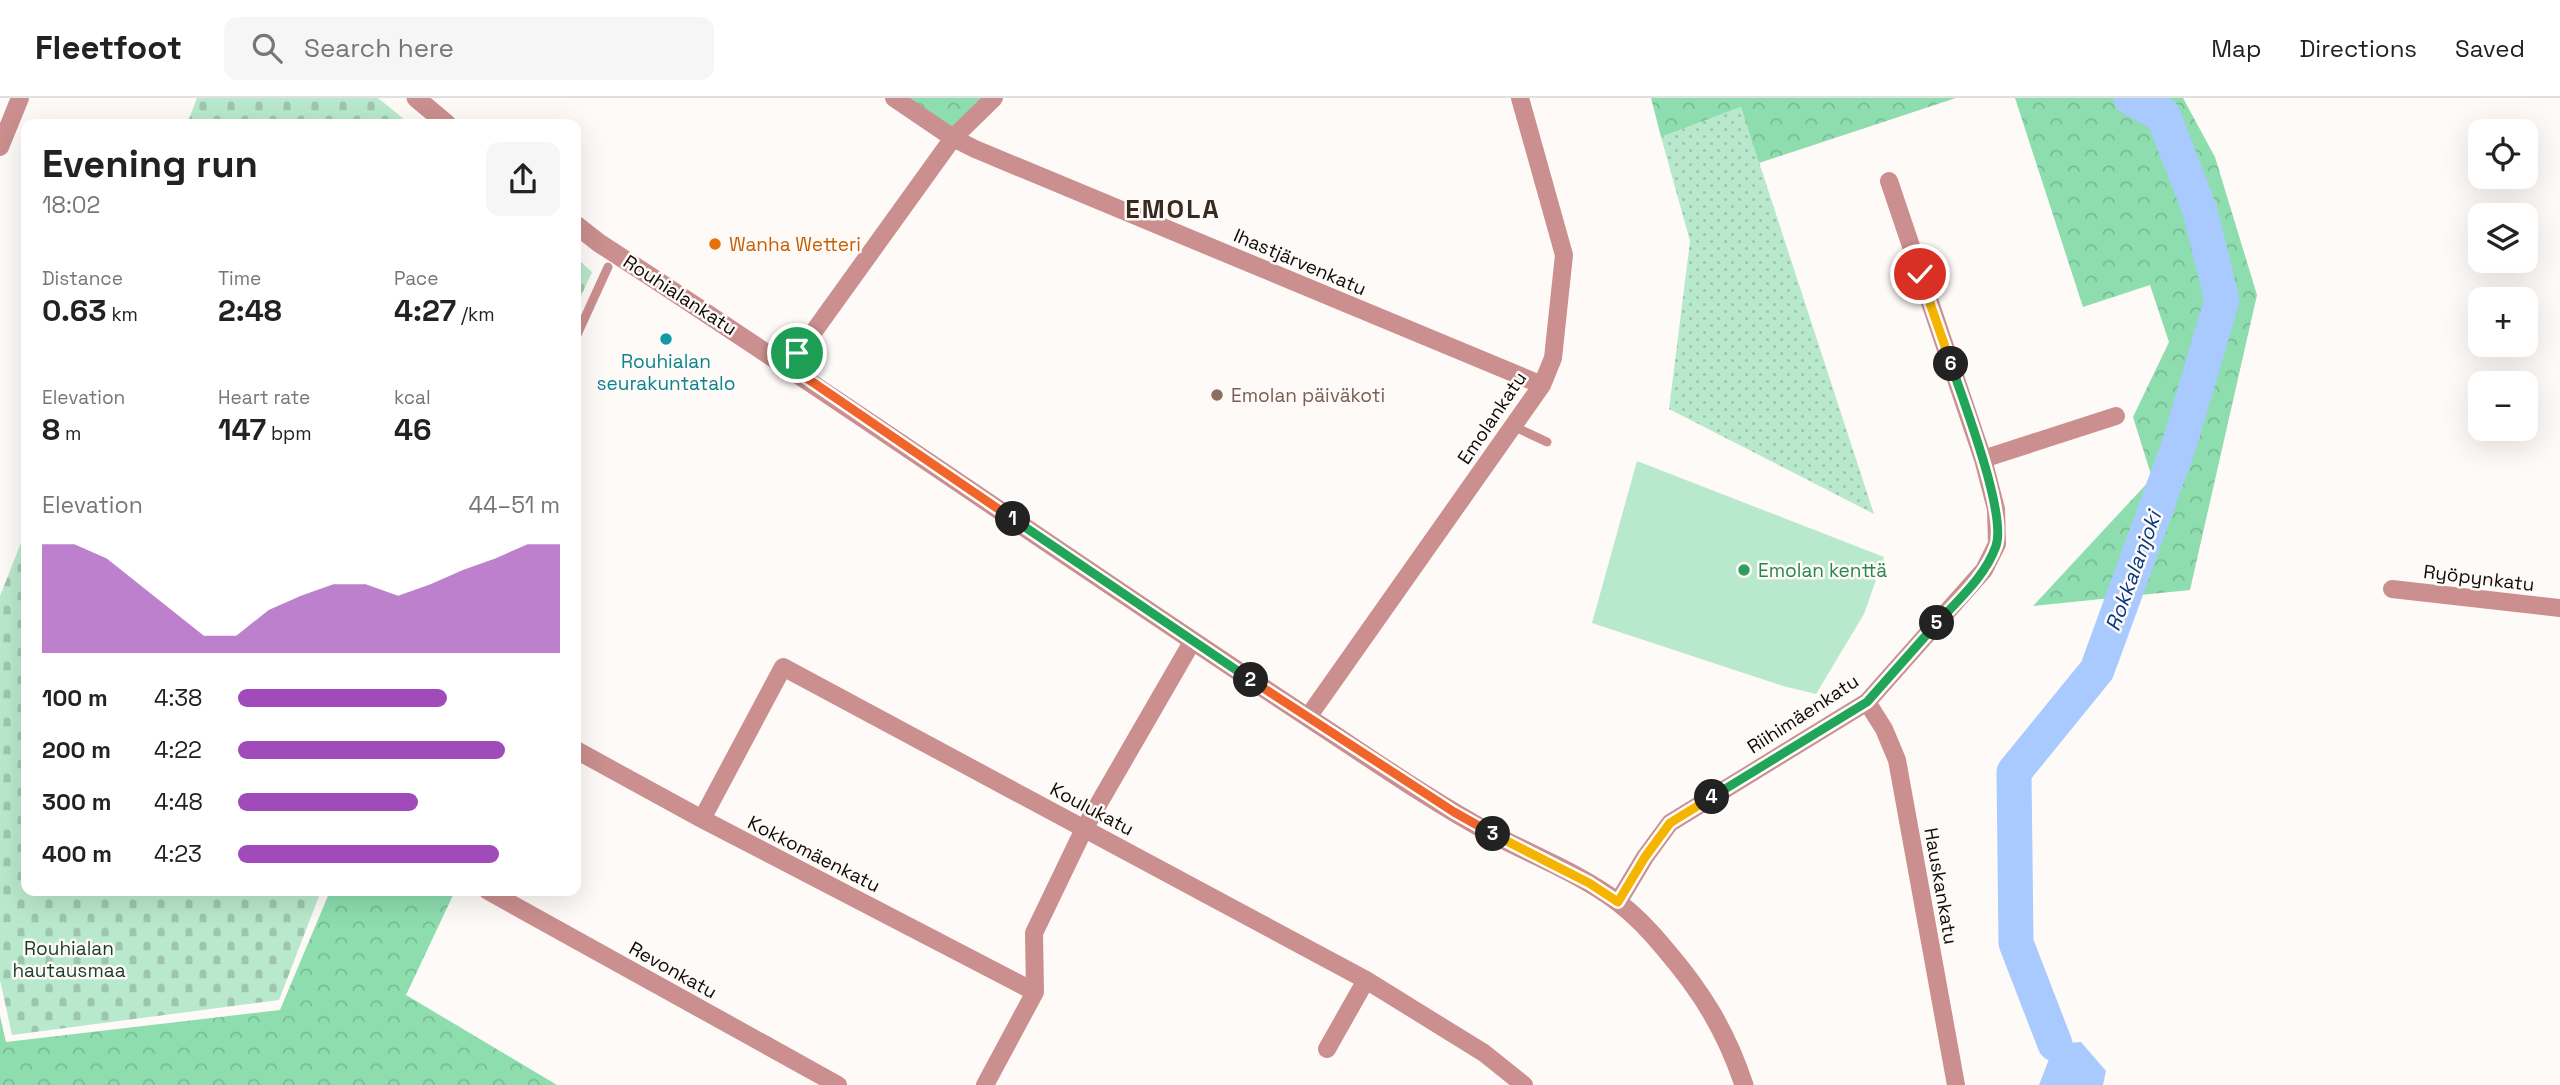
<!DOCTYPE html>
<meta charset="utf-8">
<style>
:root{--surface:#fff;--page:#f6f6f6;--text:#222;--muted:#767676;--line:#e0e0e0;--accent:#a04bb9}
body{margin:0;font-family:"Space Grotesk",sans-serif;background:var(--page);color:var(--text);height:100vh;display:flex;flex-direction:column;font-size:26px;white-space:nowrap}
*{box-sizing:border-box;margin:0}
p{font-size:23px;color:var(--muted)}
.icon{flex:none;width:38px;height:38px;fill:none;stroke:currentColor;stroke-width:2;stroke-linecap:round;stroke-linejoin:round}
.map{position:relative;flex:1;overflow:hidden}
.panel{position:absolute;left:21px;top:21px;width:560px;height:777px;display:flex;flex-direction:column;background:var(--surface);border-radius:14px;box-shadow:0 7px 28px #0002}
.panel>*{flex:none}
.buttons{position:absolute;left:2468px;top:21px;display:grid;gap:14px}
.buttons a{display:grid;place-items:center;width:70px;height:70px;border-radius:14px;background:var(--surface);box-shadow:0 7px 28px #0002;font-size:35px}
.pin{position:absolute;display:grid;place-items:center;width:60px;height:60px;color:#fff;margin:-30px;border:4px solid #fff;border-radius:50%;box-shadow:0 2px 7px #0007}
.km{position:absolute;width:35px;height:35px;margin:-18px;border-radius:50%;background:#222;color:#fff;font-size:19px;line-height:35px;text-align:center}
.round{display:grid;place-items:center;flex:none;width:74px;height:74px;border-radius:14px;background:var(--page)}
.summary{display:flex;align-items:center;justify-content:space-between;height:119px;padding:0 21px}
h1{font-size:38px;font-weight:700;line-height:52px}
.metrics{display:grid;grid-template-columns:repeat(3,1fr);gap:10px;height:119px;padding:7px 21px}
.metrics div{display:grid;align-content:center}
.metrics b{font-size:30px;font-weight:700}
.metrics small{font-size:19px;font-weight:400}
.metrics p{font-size:19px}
.chart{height:196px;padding:14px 21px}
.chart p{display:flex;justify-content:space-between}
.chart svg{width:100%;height:126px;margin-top:7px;fill:var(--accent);opacity:.7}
ul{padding:0 21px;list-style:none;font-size:23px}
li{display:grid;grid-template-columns:112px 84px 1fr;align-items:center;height:52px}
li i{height:18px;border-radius:9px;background:var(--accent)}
header{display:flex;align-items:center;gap:42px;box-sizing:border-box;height:98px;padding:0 35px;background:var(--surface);border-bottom:2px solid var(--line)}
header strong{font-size:33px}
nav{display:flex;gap:38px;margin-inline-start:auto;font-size:24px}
.search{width:490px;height:63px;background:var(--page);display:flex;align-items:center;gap:18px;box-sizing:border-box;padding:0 24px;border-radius:14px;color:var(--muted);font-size:26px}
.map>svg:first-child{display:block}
</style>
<header>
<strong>Fleetfoot</strong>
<div class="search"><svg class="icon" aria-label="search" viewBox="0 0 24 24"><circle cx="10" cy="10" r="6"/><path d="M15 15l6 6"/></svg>Search here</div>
<nav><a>Map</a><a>Directions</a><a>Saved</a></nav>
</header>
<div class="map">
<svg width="2560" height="987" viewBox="0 0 2560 987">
<defs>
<pattern id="grass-dots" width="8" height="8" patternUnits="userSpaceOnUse" patternTransform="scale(1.75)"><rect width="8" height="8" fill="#b9e9cc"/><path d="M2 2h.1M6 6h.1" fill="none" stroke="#9ec6ae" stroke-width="1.8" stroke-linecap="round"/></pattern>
<pattern id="forest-crowns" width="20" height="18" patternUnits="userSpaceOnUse" patternTransform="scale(1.75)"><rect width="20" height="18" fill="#8dddaf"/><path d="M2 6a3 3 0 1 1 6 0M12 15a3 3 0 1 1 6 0" fill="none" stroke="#79bc95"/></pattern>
<pattern id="cemetery-stones" width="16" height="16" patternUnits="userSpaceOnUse" patternTransform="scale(1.75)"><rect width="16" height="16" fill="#b9e9cc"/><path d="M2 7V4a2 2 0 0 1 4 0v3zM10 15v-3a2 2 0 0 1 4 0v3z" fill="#9ec6ae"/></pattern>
</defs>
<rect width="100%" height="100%" fill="#fefaf7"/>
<!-- grass -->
<path fill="url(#grass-dots)" d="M 1741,9 L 1874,416 L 1669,311 L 1690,143 L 1661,39 Z"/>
<!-- forest -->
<path fill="url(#forest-crowns)" d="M 894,0 L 994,0 L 953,40 Z
M 1651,0 L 1956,0 L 1759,65 L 1741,9 L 1661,39 Z
M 2015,0 L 2183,0 L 2215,59 L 2257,197 L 2190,492 L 2033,508 L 2152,380 L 2133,319 L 2169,244 L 2150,187 L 2083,209 Z
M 330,793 L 455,793 L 406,897 L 557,987 L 0,987 L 0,918 L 6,944 L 280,912 Z"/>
<!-- cemetery -->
<path fill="url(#cemetery-stones)" d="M 197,0 L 378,0 L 410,26 L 187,26 Z
M 576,160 L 592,174 L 576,209 Z
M 26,432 L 26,793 L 321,793 L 279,902 L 12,937 L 0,882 L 0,498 Z"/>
<!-- park -->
<path fill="#b9e9cc" d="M 1637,363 L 1884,459 L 1864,516 L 1816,596 L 1783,588 L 1592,525 Z"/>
<!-- water -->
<path fill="#a9cafe" d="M 2081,944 L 2106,973 L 2103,987 L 2039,987 L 2055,946 Z"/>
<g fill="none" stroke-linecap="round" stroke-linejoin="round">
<!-- river -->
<path stroke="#a9cafe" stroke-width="35" d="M 2055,946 L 2016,845 L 2014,674 L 2097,572 L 2179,347 L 2222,202 L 2200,113 L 2163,17 L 2131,0"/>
<!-- service -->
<path stroke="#ca8f8e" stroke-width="9" d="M 576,239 L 608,169
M 1513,328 L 1547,344"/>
<!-- minor -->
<path stroke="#ca8f8e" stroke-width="18" d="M 894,0 L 953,40 L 975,51 L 1542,287
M 0,49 L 20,0
M 789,268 L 953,40 L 994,0
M 1983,361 L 2116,318
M 2392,491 L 2560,510
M 1867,604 L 1884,631 L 1897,662 L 1956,987
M 1308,619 L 1542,287 L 1553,260 L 1564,157 L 1520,0
M 576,652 L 702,721 L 1035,894
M 702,721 L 783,569 L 1366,882 L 1484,955 L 1524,987
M 488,793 L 838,987
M 1618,804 L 1645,759 L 1670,725 L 1867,604 L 1984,472 L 1997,446 L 1996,411 L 1983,361 L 1889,83
M 1327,951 L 1366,882
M 985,987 L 1035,894 L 1034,835 L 1084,731 L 1192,544"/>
<!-- tertiary -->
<path stroke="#ca8f8e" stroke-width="19" d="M 416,0 L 447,26
M 576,127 L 599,145 C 842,302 1079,469 1321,628 C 1377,665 1433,704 1492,736 C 1534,758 1581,776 1619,805 C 1636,818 1651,834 1665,851 C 1702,894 1726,933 1744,987"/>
</g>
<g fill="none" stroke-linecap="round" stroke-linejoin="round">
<!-- split-1 casing -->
<g stroke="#fff" stroke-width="14">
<path id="split-1" d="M 797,255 L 789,268 L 1013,421"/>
</g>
<!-- split-2 casing -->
<g stroke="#fff" stroke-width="14">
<path id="split-2" d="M 1013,421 L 1251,582"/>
</g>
<!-- split-3 casing -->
<g stroke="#fff" stroke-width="14">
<path id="split-3" d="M 1251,582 L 1454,714 L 1493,736"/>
</g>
<!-- split-4 casing -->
<g stroke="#fff" stroke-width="14">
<path id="split-4" d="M 1493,736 L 1589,785 L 1618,804 L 1645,759 L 1670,725 L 1712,699"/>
</g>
<!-- split-5 casing -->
<g stroke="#fff" stroke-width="14">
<path id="split-5" d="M 1712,699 L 1867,604 L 1937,525"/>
</g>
<!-- split-6 casing -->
<g stroke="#fff" stroke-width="14">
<path id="split-6" d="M 1937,525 C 1958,502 1985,479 1996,448 C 2007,415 1963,303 1951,266"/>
</g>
<!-- split-7 casing -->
<g stroke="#fff" stroke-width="14">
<path id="split-7" d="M 1920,176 L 1951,266"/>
</g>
<!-- split-1 -->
<use href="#split-1" stroke="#f0652b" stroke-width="9"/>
<!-- split-2 -->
<use href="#split-2" stroke="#22a559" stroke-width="9"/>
<!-- split-3 -->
<use href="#split-3" stroke="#f0652b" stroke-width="9"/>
<!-- split-4 -->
<use href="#split-4" stroke="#f5b400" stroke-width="9"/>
<!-- split-5 -->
<use href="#split-5" stroke="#22a559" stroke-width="9"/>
<!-- split-6 -->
<use href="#split-6" stroke="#22a559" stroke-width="9"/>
<!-- split-7 -->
<use href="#split-7" stroke="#f5b400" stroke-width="9"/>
</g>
<!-- markers -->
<circle fill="#e8710a" stroke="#fefaf7" stroke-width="2.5" cx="715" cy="146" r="7"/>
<circle fill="#0f9aa8" stroke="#fefaf7" stroke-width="2.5" cx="666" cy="241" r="7"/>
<circle fill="#8d6e63" stroke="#fefaf7" stroke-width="2.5" cx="1217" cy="297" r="7"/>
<circle fill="#2e9e5b" stroke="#fefaf7" stroke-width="2.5" cx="1744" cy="472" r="7"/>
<g text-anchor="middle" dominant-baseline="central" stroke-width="5" stroke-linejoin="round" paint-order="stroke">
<!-- food labels -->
<g font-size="19" fill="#c56008" stroke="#fefaf7" text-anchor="start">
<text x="729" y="146">Wanha Wetteri</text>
</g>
<!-- street labels -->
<g font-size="19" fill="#110b07" stroke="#fefaf7">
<text transform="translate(1300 164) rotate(23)">Ihastjärvenkatu</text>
<text transform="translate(680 197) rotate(33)">Rouhialankatu</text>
<text transform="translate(1492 320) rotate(-56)">Emolankatu</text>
<text transform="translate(2479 480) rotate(7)">Ryöpynkatu</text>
<text transform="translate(1803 616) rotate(-33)">Riihimäenkatu</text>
<text transform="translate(1092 711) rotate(28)">Koulukatu</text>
<text transform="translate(814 756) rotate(27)">Kokkomäenkatu</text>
<text transform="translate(1941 788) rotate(80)">Hauskankatu</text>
<text transform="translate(673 872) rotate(29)">Revonkatu</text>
</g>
<!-- culture labels -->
<g font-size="19" fill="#0d838f" stroke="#fefaf7">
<text x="666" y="263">Rouhialan<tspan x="666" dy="22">seurakuntatalo</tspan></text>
</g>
<!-- education labels -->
<g font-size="19" fill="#785e54" stroke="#fefaf7" text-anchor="start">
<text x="1231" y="297">Emolan päiväkoti</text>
</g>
<!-- leisure labels -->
<g font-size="19" fill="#27864d" stroke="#fefaf7" text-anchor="start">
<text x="1758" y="472">Emolan kenttä</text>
</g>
<!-- park labels -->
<g font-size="19" fill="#1a3d2a" stroke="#fefaf7">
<text x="69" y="850">Rouhialan<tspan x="69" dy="22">hautausmaa</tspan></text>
</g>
<!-- water labels -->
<g font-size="21" font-style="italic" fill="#063981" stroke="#fefaf7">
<text transform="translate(2133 473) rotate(-70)">Rokkalanjoki</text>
</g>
<!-- district labels -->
<g font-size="26" font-weight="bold" letter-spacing="2" fill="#372a1f" stroke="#fefaf7">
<text x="1173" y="111">EMOLA</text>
</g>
</g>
</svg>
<div class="buttons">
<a><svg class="icon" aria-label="locate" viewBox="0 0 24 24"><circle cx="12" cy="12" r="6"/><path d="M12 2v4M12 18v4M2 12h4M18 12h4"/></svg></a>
<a><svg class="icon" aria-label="layers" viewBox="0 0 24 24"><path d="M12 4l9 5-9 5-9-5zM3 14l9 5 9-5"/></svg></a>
<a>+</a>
<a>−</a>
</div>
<div class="pin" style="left:797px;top:255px;background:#1e9e55"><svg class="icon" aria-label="arrive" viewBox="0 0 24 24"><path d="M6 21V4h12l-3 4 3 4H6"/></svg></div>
<div class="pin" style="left:1920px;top:176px;background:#d93025"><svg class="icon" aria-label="check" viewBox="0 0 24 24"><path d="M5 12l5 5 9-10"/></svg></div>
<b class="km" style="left:1013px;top:421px">1</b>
<b class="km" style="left:1251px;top:582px">2</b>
<b class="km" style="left:1493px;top:736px">3</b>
<b class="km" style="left:1712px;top:699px">4</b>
<b class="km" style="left:1937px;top:525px">5</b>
<b class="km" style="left:1951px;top:266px">6</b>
<section class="panel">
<div class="summary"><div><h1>Evening run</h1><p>18:02</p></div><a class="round"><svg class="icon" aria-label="share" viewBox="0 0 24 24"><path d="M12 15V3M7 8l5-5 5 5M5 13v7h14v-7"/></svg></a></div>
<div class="metrics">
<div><p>Distance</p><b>0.63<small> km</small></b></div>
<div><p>Time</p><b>2:48</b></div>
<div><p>Pace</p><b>4:27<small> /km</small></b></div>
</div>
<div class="metrics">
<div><p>Elevation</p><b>8<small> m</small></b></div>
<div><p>Heart rate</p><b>147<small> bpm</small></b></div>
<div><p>kcal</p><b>46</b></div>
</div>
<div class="chart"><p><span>Elevation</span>44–51 m</p>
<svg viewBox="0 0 160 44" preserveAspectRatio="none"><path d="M0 44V6L10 6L20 11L30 20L40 29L50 38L60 38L70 29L80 24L90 20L100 20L110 24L120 20L130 15L140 11L150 6L160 6V44z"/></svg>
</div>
<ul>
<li><b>100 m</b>4:38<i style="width:65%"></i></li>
<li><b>200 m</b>4:22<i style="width:83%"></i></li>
<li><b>300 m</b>4:48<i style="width:56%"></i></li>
<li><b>400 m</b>4:23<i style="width:81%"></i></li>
</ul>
</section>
</div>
